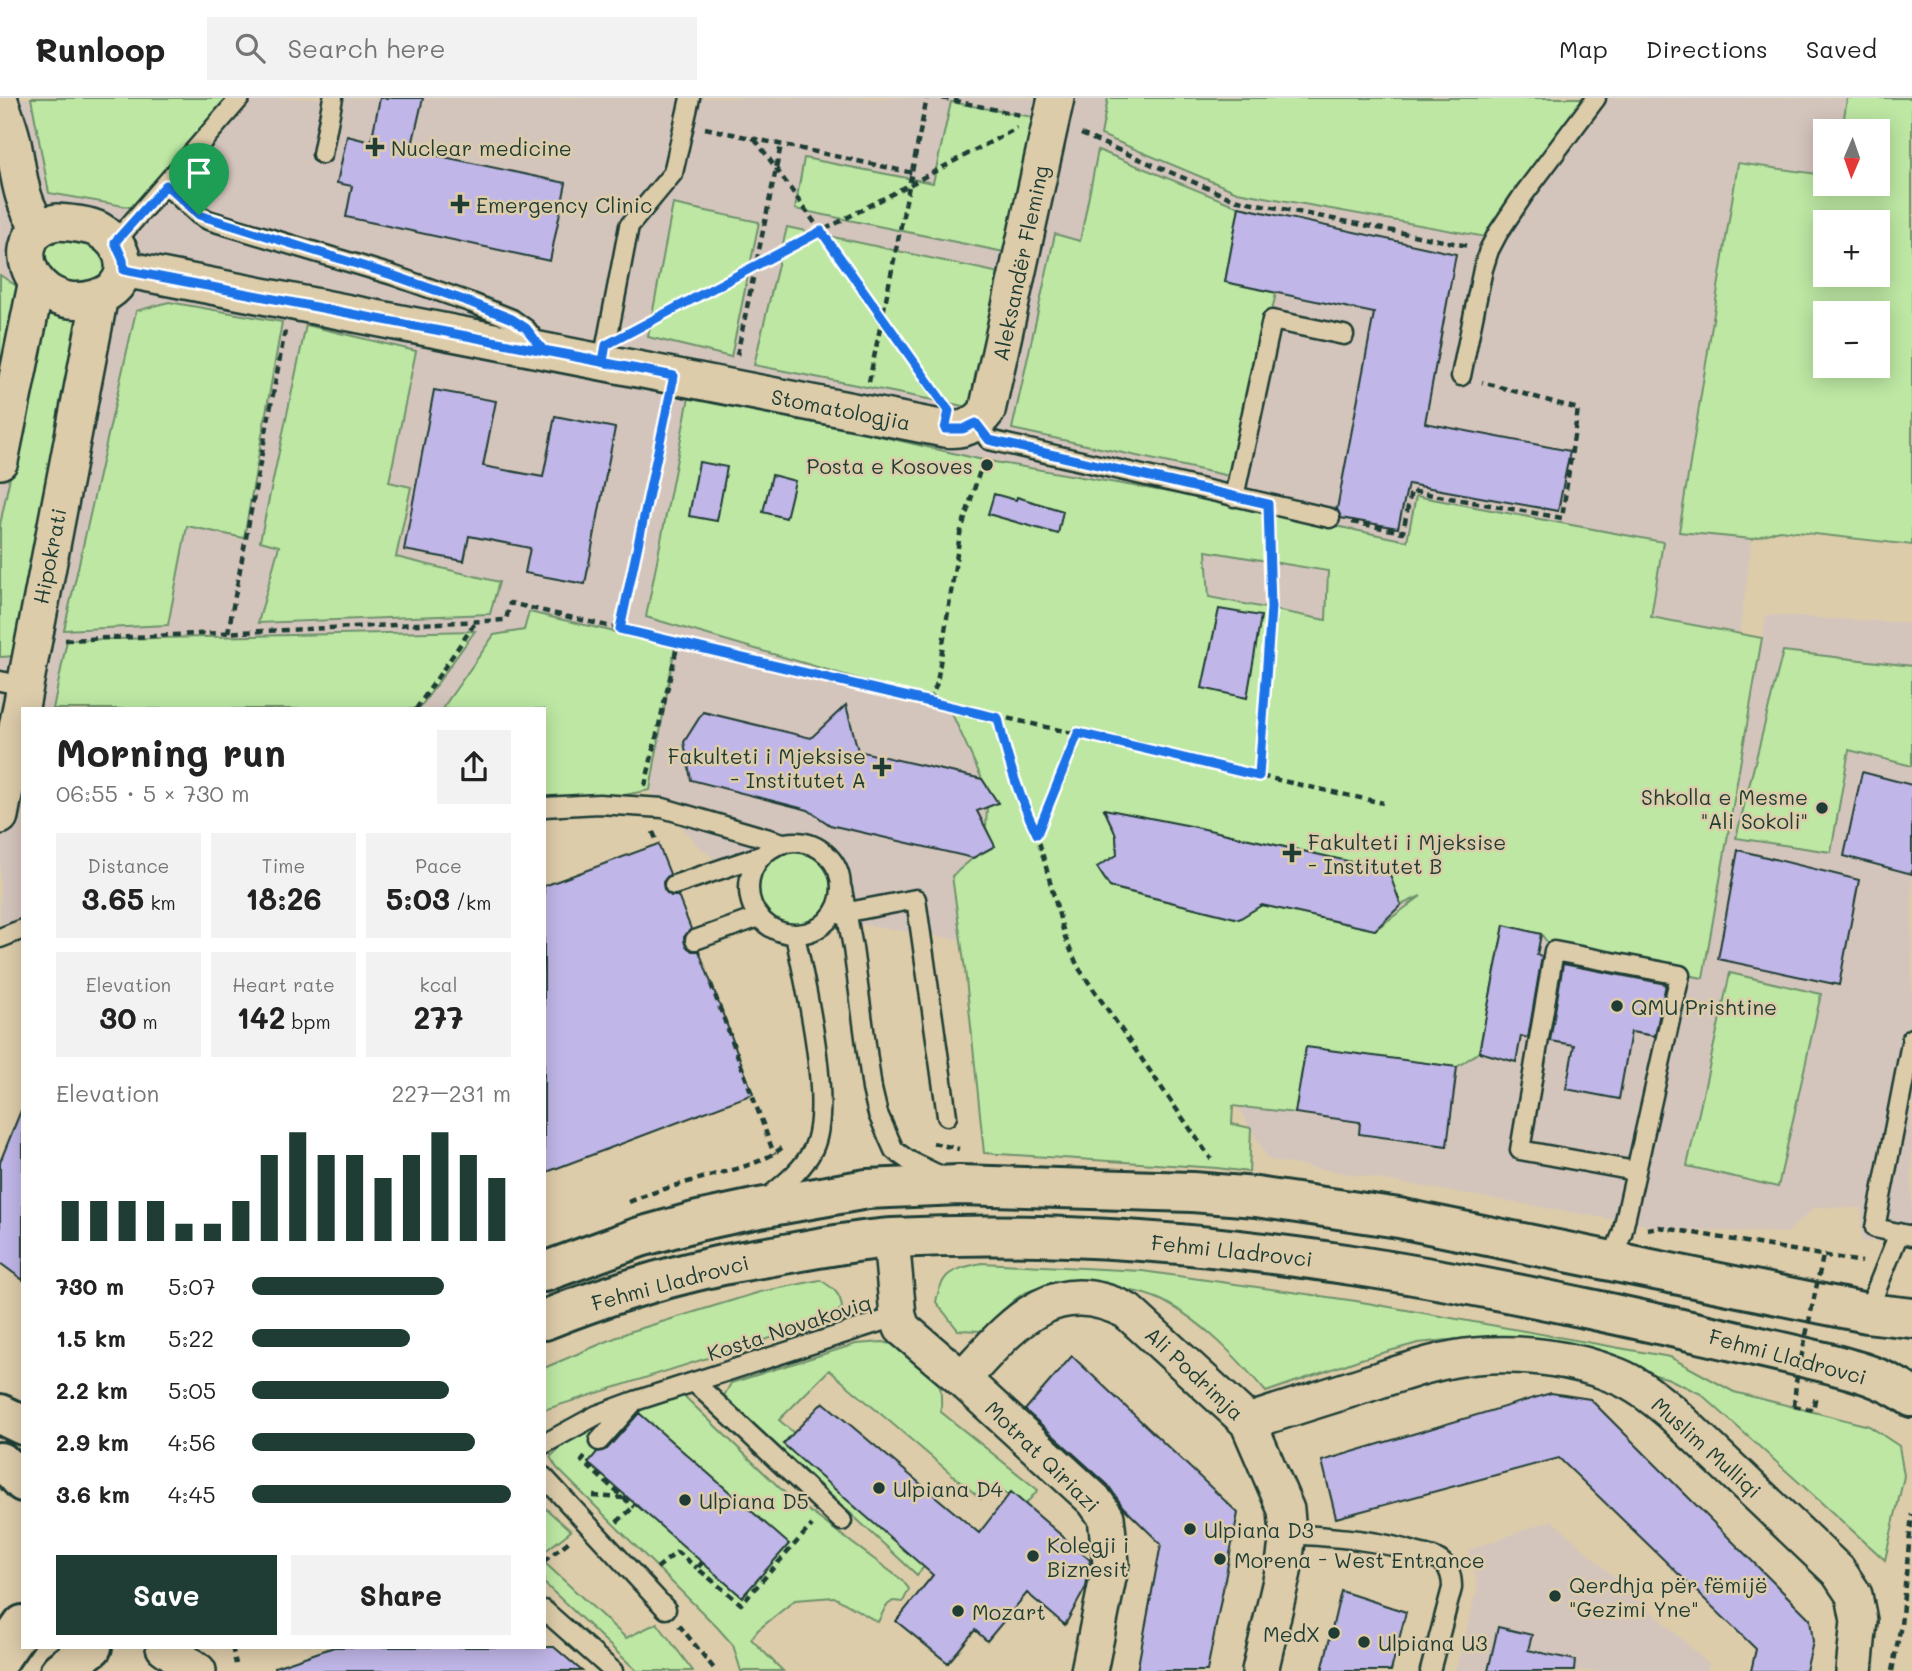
<!DOCTYPE html>
<meta charset="utf-8">
<style>
:root{--surface:#fff;--page:#f2f2f2;--text:#222;--muted:#767676;--line:#e0e0e0;--accent:#1f3d34}
body{margin:0;font-family:Mali,sans-serif;background:var(--page);color:var(--text);height:100vh;display:flex;flex-direction:column;font-size:26px;white-space:nowrap}
*{box-sizing:border-box;margin:0}
p{font-size:23px;color:var(--muted)}
.icon{flex:none;width:38px;height:38px;fill:none;stroke:currentColor;stroke-width:2;stroke-linecap:round;stroke-linejoin:round}
.map{position:relative;flex:1;overflow:hidden}
.drawer{position:absolute;left:21px;top:609px;width:525px;height:942px;display:flex;flex-direction:column;background:var(--surface);border-radius:0px;box-shadow:0 4px 18px #0003}
.drawer>*{flex:none}
.needle{width:46px;rotate:182deg}
.tools{position:absolute;left:1813px;top:21px;display:grid;gap:14px}
.tools a{display:grid;place-items:center;width:77px;height:77px;border-radius:0px;background:var(--surface);box-shadow:0 4px 18px #0003;font-size:35px}
.pin{position:absolute;display:grid;place-items:center;width:60px;height:60px;color:#fff;margin:-72px -30px;border-radius:50% 50% 50% 0;rotate:-45deg;box-shadow:0 0 7px #0007}
.pin .icon{rotate:45deg}
.round{display:grid;place-items:center;flex:none;width:74px;height:74px;border-radius:0px;background:var(--page)}
.headline{display:flex;align-items:center;justify-content:space-between;height:119px;padding:0 35px}
h1{font-size:38px;font-weight:700;line-height:52px}
.stats{display:grid;grid-template-columns:repeat(3,1fr);gap:10px;height:119px;padding:7px 35px}
.stats div{display:grid;align-content:center;border-radius:0px;background:var(--page);text-align:center}
.stats b{font-size:30px;font-weight:700}
.stats small{font-size:19px;font-weight:400}
.stats p{font-size:19px}
.chart{height:196px;padding:14px 35px}
.chart p{display:flex;justify-content:space-between}
.chart svg{width:100%;height:126px;margin-top:7px;stroke:var(--accent);stroke-width:6}
.primary-button{display:flex;gap:14px;margin-top:auto;padding:14px 35px}
.primary-button a{flex:1;height:80px;border-radius:0px;background:var(--accent);color:#fff;font-size:28px;font-weight:700;line-height:80px;text-align:center}
.primary-button a+a{background:var(--page);color:var(--text)}
ul{padding:0 35px;list-style:none;font-size:23px}
li{display:grid;grid-template-columns:112px 84px 1fr;align-items:center;height:52px}
li i{height:18px;border-radius:9px;background:var(--accent)}
header{display:flex;align-items:center;gap:42px;box-sizing:border-box;height:98px;padding:0 35px;background:var(--surface);border-bottom:2px solid var(--line)}
header strong{font-size:33px}
nav{display:flex;gap:38px;margin-inline-start:auto;font-size:24px}
.search{width:490px;height:63px;background:var(--page);display:flex;align-items:center;gap:18px;box-sizing:border-box;padding:0 24px;border-radius:0px;color:var(--muted);font-size:26px}
.map>svg:first-child{display:block}
</style>
<header>
<strong>Runloop</strong>
<div class="search"><svg class="icon" aria-label="search" viewBox="0 0 24 24"><circle cx="10" cy="10" r="6"/><path d="M15 15l6 6"/></svg>Search here</div>
<nav><a>Map</a><a>Directions</a><a>Saved</a></nav>
</header>
<div class="map">
<svg width="1912" height="1573" viewBox="0 0 1912 1573">
<rect width="100%" height="100%" fill="#dca"/>
<filter id="ink" filterUnits="userSpaceOnUse"><feTurbulence type="fractalNoise" baseFrequency=".0143" numOctaves="2"/><feDisplacementMap in="SourceGraphic" scale="14" xChannelSelector="R" yChannelSelector="G"/><feConvolveMatrix kernelMatrix="1 2 1 2 8 2 1 2 1" color-interpolation-filters="sRGB"/></filter>
<g filter="url(#ink)">
<!-- built -->
<path fill="#d4c5bc" d="M 0,0 L 1847,0 L 1842,33 L 1825,33 L 1825,77 L 1738,65 L 1680,434 L 1752,441 L 1739,541 L 1717,799 L 1766,517 L 1912,525 L 1912,1143 L 1861,1144 L 1862,1110 L 1815,1109 L 1787,1135 L 1667,1131 L 1269,1062 L 1211,964 L 1107,864 L 785,815 L 698,748 L 650,693 L 544,713 L 544,611 L 23,611 L 23,817 L 0,841 Z
M 1552,1422 L 1709,1566 L 1707,1573 L 1455,1573 L 1478,1488 L 1468,1452 Z"/>
<!-- green -->
<path fill="#bde7a3" stroke="#6e926c" stroke-width="2" fill-rule="evenodd" d="M 31,0 L 232,0 L 141,111 L 49,95 Z
M 1108,0 L 1588,0 L 1491,140 L 1237,94 L 1101,37 Z
M 1847,0 L 1912,0 L 1912,447 L 1779,432 L 1752,441 L 1679,434 L 1738,65 L 1825,77 L 1825,86 L 1878,86 L 1878,33 L 1842,33 ZM 1825,124 L 1878,124 L 1878,177 L 1825,177 ZM 1825,215 L 1878,215 L 1878,268 L 1825,268 Z
M 951,4 L 1043,21 L 1014,156 L 795,111 L 804,60 L 933,85 Z
M 1098,52 L 1239,109 L 1225,184 L 1276,195 L 1234,379 L 1012,331 L 1055,136 L 1080,143 Z
M 673,106 L 759,124 L 731,259 L 648,239 Z
M 787,129 L 1004,176 L 974,310 L 754,267 Z
M 70,136 L 101,151 L 107,170 L 97,186 L 55,185 L 41,160 L 48,143 Z
M 0,177 L 27,195 L 0,317 Z
M 169,204 L 282,224 L 244,440 L 187,428 L 168,527 L 64,532 L 136,213 Z
M 45,209 L 89,217 L 17,558 L 0,559 L 0,427 Z
M 306,227 L 416,253 L 389,384 L 411,389 L 396,459 L 499,484 L 490,516 L 258,525 L 279,448 L 260,443 Z
M 690,294 L 983,362 L 1203,400 L 1407,443 L 1416,398 L 1663,444 L 1651,519 L 1762,540 L 1703,880 L 1554,853 L 1541,836 L 1504,828 L 1479,954 L 1457,969 L 1306,950 L 1295,1015 L 1233,1008 L 1232,1026 L 1251,1030 L 1249,1074 L 1217,1070 L 984,1055 L 965,871 L 952,778 L 973,760 L 994,748 L 986,730 L 987,709 L 997,704 L 982,681 L 948,607 L 646,519 ZM 1206,453 L 1328,473 L 1326,522 L 1209,499 ZM 1105,712 L 1401,807 L 1421,798 L 1375,832 L 1262,807 L 1239,821 L 1110,789 L 1097,769 L 1117,757 L 1116,737 Z
M 529,514 L 675,548 L 650,692 L 544,713 L 544,611 L 442,611 L 494,537 L 524,532 Z
M 475,533 L 419,611 L 53,611 L 67,542 Z
M 1783,553 L 1912,568 L 1912,668 L 1849,652 L 1831,754 L 1736,740 Z
M755 790a40 40 0 1 1 80 0a40 40 0 1 1-80 0Z
M 1730,875 L 1821,896 L 1778,1089 L 1687,1068 Z
M 981,1165 L 1142,1173 L 1356,1203 L 1670,1259 L 1734,1294 L 1869,1328 L 1899,1348 L 1904,1378 L 1885,1462 L 1701,1296 L 1667,1280 L 1521,1245 L 1459,1241 L 1418,1245 L 1361,1261 L 1266,1294 C 1237,1260 1204,1224 1163,1203 C 1137,1190 1102,1188 1074,1188 C 1054,1189 1034,1187 1017,1200 C 1006,1208 994,1223 983,1233 L 958,1232 L 936,1204 C 942,1173 952,1172 981,1165 Z
M 820,1182 C 832,1189 841,1195 842,1210 L 827,1222 L 544,1312 L 544,1270 L 629,1234 L 760,1194 Z
M 883,1244 C 907,1249 931,1259 939,1285 C 942,1294 941,1305 941,1314 L 1038,1392 L 1023,1409 L 995,1387 L 981,1401 L 829,1272 L 779,1322 L 934,1457 L 917,1477 L 724,1298 L 731,1285 L 856,1246 Z
M 681,1295 L 785,1395 L 902,1482 L 909,1491 L 903,1504 L 893,1503 L 886,1508 L 878,1524 L 834,1499 L 795,1502 L 758,1532 L 751,1541 L 783,1573 L 741,1573 L 733,1547 L 717,1529 L 557,1370 L 550,1359 C 584,1324 636,1311 681,1295 Z
M 544,1409 L 571,1433 L 544,1454 Z
M 544,1464 L 626,1540 L 657,1525 L 693,1573 L 637,1573 L 544,1485 Z"/>
<!-- building -->
<path fill="#c0b6e7" stroke="#1f3d34" stroke-width="2" d="M 380,0 L 423,0 L 411,52 L 566,85 L 550,163 L 346,119 L 352,88 L 337,85 L 347,38 L 371,44 Z
M 1239,109 L 1456,156 L 1425,325 L 1570,353 L 1558,413 L 1408,386 L 1398,430 L 1341,420 L 1337,411 L 1374,215 L 1225,184 Z
M 434,292 L 496,303 L 483,368 L 543,379 L 555,318 L 615,330 L 585,486 L 525,475 L 530,450 L 469,438 L 464,463 L 404,452 Z
M 699,364 L 727,369 L 717,423 L 689,418 Z
M 772,377 L 795,383 L 786,420 L 763,414 Z
M 994,396 L 1016,402 L 1017,399 L 1063,413 L 1058,436 L 988,416 Z
M 1219,511 L 1261,518 L 1247,600 L 1202,590 Z
M 846,607 L 858,653 L 982,681 L 998,705 L 977,713 L 995,748 L 973,760 L 830,727 L 808,712 L 691,682 L 684,644 L 703,614 L 811,640 Z
M 1862,674 L 1912,687 L 1912,776 L 1844,758 Z
M 1104,711 L 1191,728 L 1388,772 L 1401,807 L 1375,832 L 1262,807 L 1239,821 L 1110,789 L 1097,769 L 1117,757 L 1116,737 Z
M 658,746 L 670,776 L 663,784 L 664,791 L 671,798 L 678,798 L 691,831 L 684,839 L 685,846 L 692,853 L 699,853 L 753,996 L 544,1075 L 544,788 Z
M 1738,752 L 1859,782 L 1839,887 L 1718,861 Z
M 1504,827 L 1541,836 L 1537,857 L 1542,858 L 1528,940 L 1521,938 L 1516,964 L 1479,954 Z
M 1563,866 L 1666,886 L 1655,938 L 1631,934 L 1619,1001 L 1566,991 L 1574,947 L 1550,943 Z
M 1306,949 L 1457,969 L 1447,1048 L 1359,1036 L 1360,1024 L 1295,1015 Z
M 22,1010 L 23,1011 L 23,1182 L 0,1165 L 0,1064 Z
M 1072,1258 L 1238,1415 L 1207,1573 L 1137,1573 L 1161,1446 L 1123,1409 L 1108,1387 L 1025,1312 Z
M 1551,1295 L 1590,1301 L 1810,1521 L 1813,1544 L 1806,1573 L 1751,1573 L 1756,1551 L 1559,1360 L 1336,1420 L 1322,1363 Z
M 823,1304 L 979,1435 L 1011,1394 L 1090,1462 L 1086,1489 L 1065,1527 L 1027,1495 L 987,1543 L 975,1532 L 948,1565 L 896,1523 L 933,1477 L 783,1346 Z
M 639,1315 L 789,1446 L 742,1499 L 588,1365 L 597,1354 L 607,1351 Z
M 1341,1493 L 1406,1514 L 1391,1573 L 1322,1573 Z
M 1498,1529 L 1532,1537 L 1528,1552 L 1575,1562 L 1574,1573 L 1488,1573 Z
M 334,1549 L 554,1549 L 582,1573 L 276,1573 L 275,1569 Z"/>
<g fill="none" stroke-linecap="round" stroke-linejoin="round">
<!-- service casing -->
<g stroke="#1f3d34" stroke-width="23">
<path id="service" d="M 322,56 L 333,0
M 166,87 L 199,117 L 208,122 L 392,177 L 472,205 L 512,221 L 526,231 L 541,250
M 115,144 L 240,0
M 603,263 L 629,128 L 673,75 L 690,0
M 1461,278 L 1483,171 L 1489,152 L 1498,135 L 1524,96 L 1596,0
M 976,325 L 989,342 L 1330,420
M 1234,399 L 1272,222 L 1344,237
M 0,583 L 24,588
M 544,709 L 599,706 L 663,710 L 783,745
M749 790a46 46 0 1 1 92 0a46 46 0 1 1-92 0Z
M 674,787 L 763,757
M 842,791 L 853,850 L 872,991 L 878,1016 L 894,1052 L 908,1062 L 943,1079
M 833,817 L 916,801 L 947,1018
M 0,840 L 23,831
M 695,842 L 759,819
M 1912,940 L 1875,1130 L 1912,1138
M 765,1102 C 783,1087 803,1072 813,1051 C 834,1008 805,885 795,837
M 1611,1163 L 1622,1136 L 1680,877 L 1554,853 L 1520,1052 L 1635,1073
M 1867,1215 L 1899,1135
M 694,1284 L 842,1423
M 599,1343 L 632,1306
M 544,1346 L 597,1317 L 635,1303 L 898,1218
M 544,1379 L 666,1511
M 1288,1436 C 1332,1439 1375,1441 1418,1455 C 1427,1457 1437,1459 1443,1465 C 1451,1472 1452,1481 1452,1490 L 1430,1573
M 544,1512 L 613,1573"/>
</g>
<!-- minor casing -->
<g stroke="#1f3d34" stroke-width="40">
<path id="minor" d="M 0,3 C 4,15 9,28 12,40 C 19,72 19,104 40,130
M 57,124 C 70,125 87,126 99,132 C 131,150 133,189 95,200 C 30,218 0,134 57,124 Z
M 124,171 L 945,331 C 962,333 976,328 987,313 L 1056,0
M 0,363 L 36,187
M 0,718 L 100,198
M 891,1140 L 898,1218 L 902,1230 L 962,1281 L 1094,1402 L 1106,1419 L 1111,1465 L 1089,1573
M 962,1281 C 1010,1230 1050,1174 1127,1213 L 1248,1324 L 1286,1412 L 1288,1436 L 1283,1474 L 1260,1573
M 1248,1324 C 1290,1310 1333,1297 1376,1283 C 1407,1273 1442,1261 1475,1258 C 1521,1254 1574,1260 1617,1278 C 1637,1286 1654,1300 1671,1314 L 1838,1473 L 1854,1497 L 1859,1523 L 1854,1573
M 164,1549 L 198,1573"/>
</g>
<!-- secondary casing -->
<g stroke="#1f3d34" stroke-width="44">
<path id="secondary" d="M 544,1174 L 640,1139 L 698,1123 L 754,1111 L 867,1091 L 959,1087 L 1192,1094 L 1256,1099 L 1399,1120 L 1867,1215 L 1912,1220
M 544,1222 C 599,1200 655,1182 713,1169 C 738,1163 764,1160 790,1155 C 824,1149 859,1142 893,1140 C 1210,1123 1518,1192 1824,1264 C 1855,1272 1886,1280 1912,1299
M 0,1316 L 23,1327
M 0,1364 L 13,1373 L 23,1384
M 0,1560 L 23,1527
M 60,1573 L 92,1549"/>
</g>
<!-- path -->
<path stroke="#1f3d34" stroke-width="4.5" stroke-dasharray="7 5" stroke-linecap="butt" d="M 942,0 L 1020,17
M 705,30 L 913,75
M 1081,36 L 1233,101 L 1468,148
M 755,41 L 937,296
M 634,232 L 1017,30
M 737,257 L 781,47
M 869,284 L 927,0
M 667,310 L 620,531 C 832,582 1046,628 1260,678
M 1352,424 L 1403,434 L 1411,393 L 1562,420 L 1578,311 L 1482,284
M 1268,428 L 1271,510 L 1260,678 L 1383,705
M 228,535 L 285,233
M 65,542 L 506,522 L 510,505 L 620,531
M 930,603 L 937,585 L 960,436 L 983,363
M 416,611 L 475,525
M 998,620 L 1007,661 L 1022,705 L 1037,736 L 1065,839 L 1078,869 L 1211,1061
M 645,688 L 678,545
M 653,734 L 658,746
M 1037,735 L 1078,635
M 711,886 L 774,1056
M 933,1045 L 959,1051
M 629,1104 C 657,1092 685,1085 713,1077 C 739,1070 764,1065 784,1048
M 1647,1131 L 1659,1129 L 1862,1164
M 1794,1308 L 1813,1312 L 1816,1297
M 585,1359 L 582,1363 L 634,1409
M 593,1398 L 623,1400
M 617,1424 L 637,1406
M 544,1463 L 572,1441
M 703,1464 L 697,1470 L 741,1506 L 812,1427
M 657,1470 L 677,1454 L 697,1470
M 679,1527 L 716,1573
M 232,1549 L 236,1566
M 1892,1573 L 1901,1527 L 1912,1416"/>
<!-- service -->
<use href="#service" stroke="#dca" stroke-width="18"/>
<!-- minor -->
<use href="#minor" stroke="#dca" stroke-width="35"/>
<!-- secondary -->
<use href="#secondary" stroke="#dca" stroke-width="38"/>
<!-- path-bridge -->
<path stroke="#1f3d34" stroke-width="4.5" stroke-dasharray="7 5" stroke-linecap="butt" d="M 1794,1308 L 1796,1284 L 1823,1158"/>
</g>
</g>
<g fill="none" stroke-linecap="round" stroke-linejoin="round" filter="url(#ink)">
<!-- route casing -->
<g stroke="#fff" stroke-width="14">
<path id="route" d="M 199,117 L 166,87 L 115,144 L 123,162 L 124,172 L 674,278 L 620,531 L 998,620 C 1007,660 1018,698 1037,736 L 1078,635 L 1259,678 L 1271,510 L 1268,406 L 989,342 L 976,325 L 963,331 L 945,331 L 949,313 L 821,133 L 606,247 L 603,263 L 543,252 L 526,230 L 512,221 L 472,205 L 392,177 L 199,117"/>
</g>
<!-- route -->
<use href="#route" stroke="#1a73e8" stroke-width="9"/>
</g>
<!-- markers -->
<g fill="#1f3d34" stroke="#dca" stroke-width="2.5">
<path d="M371.5 38.5h7v7h7v7h-7v7h-7v-7h-7v-7h7z"/>
<path d="M456.5 95.5h7v7h7v7h-7v7h-7v-7h-7v-7h7z"/>
<circle cx="987" cy="367" r="7"/>
<path d="M878.5 658.5h7v7h7v7h-7v7h-7v-7h-7v-7h7z"/>
<circle cx="1822" cy="710" r="7"/>
<path d="M1288.5 744.5h7v7h7v7h-7v7h-7v-7h-7v-7h7z"/>
<circle cx="1617" cy="908" r="7"/>
<circle cx="879" cy="1390" r="7"/>
<circle cx="685" cy="1402" r="7"/>
<circle cx="1190" cy="1431" r="7"/>
<circle cx="1033" cy="1458" r="7"/>
<circle cx="1220" cy="1461" r="7"/>
<circle cx="1555" cy="1498" r="7"/>
<circle cx="958" cy="1513" r="7"/>
<circle cx="1334" cy="1535" r="7"/>
<circle cx="1364" cy="1544" r="7"/>
</g>
<g text-anchor="middle" dominant-baseline="central" stroke-width="5" stroke-linejoin="round" paint-order="stroke">
<!-- poi labels -->
<g font-size="21" fill="#1f3d34" stroke="#dca" text-anchor="start">
<text x="391" y="49">Nuclear medicine</text>
<text x="476" y="106">Emergency Clinic</text>
<text x="973" y="367" text-anchor="end">Posta e Kosoves</text>
<text x="866" y="657" text-anchor="end">Fakulteti i Mjeksise<tspan x="866" dy="24">- Institutet A</tspan></text>
<text x="1808" y="698" text-anchor="end">Shkolla e Mesme<tspan x="1808" dy="24">"Ali Sokoli"</tspan></text>
<text x="1308" y="743">Fakulteti i Mjeksise<tspan x="1308" dy="24">- Institutet B</tspan></text>
<text x="1631" y="908">QMU Prishtine</text>
<text x="893" y="1390">Ulpiana D4</text>
<text x="699" y="1402">Ulpiana D5</text>
<text x="1204" y="1431">Ulpiana D3</text>
<text x="1047" y="1446">Kolegji i<tspan x="1047" dy="24">Biznesit</tspan></text>
<text x="1234" y="1461">Morena - West Entrance</text>
<text x="1569" y="1486">Qerdhja për fëmijë<tspan x="1569" dy="24">"Gezimi Yne"</tspan></text>
<text x="972" y="1513">Mozart</text>
<text x="1320" y="1535" text-anchor="end">MedX</text>
<text x="1378" y="1544">Ulpiana U3</text>
</g>
<!-- street labels -->
<g font-size="21" fill="#1f3d34" stroke="#dca">
<text transform="translate(1020 165) rotate(-78)">Aleksandër Fleming</text>
<text transform="translate(841 311) rotate(11)">Stomatologjia</text>
<text transform="translate(49 458) rotate(-79)">Hipokrati</text>
<text transform="translate(1232 1152) rotate(6)">Fehmi Lladrovci</text>
<text transform="translate(670 1184) rotate(-15)">Fehmi Lladrovci</text>
<text transform="translate(789 1229) rotate(-18)">Kosta Novakoviq</text>
<text transform="translate(1788 1258) rotate(15)">Fehmi Lladrovci</text>
<text transform="translate(1195 1275) rotate(43)">Ali Podrimja</text>
<text transform="translate(1707 1349) rotate(42)">Muslim Mulliqi</text>
<text transform="translate(1043 1358) rotate(44)">Motrat Qiriazi</text>
</g>
</g>
</svg>
<div class="tools">
<a><svg class="needle" viewBox="-14 -14 28 28"><path d="M0-13l5 13h-10z" fill="#e53935"/><path d="M0 13l5-13h-10z" fill="#767676"/></svg></a>
<a>+</a>
<a>−</a>
</div>
<div class="pin" style="left:199px;top:117px;background:#1e9e55"><svg class="icon" aria-label="arrive" viewBox="0 0 24 24"><path d="M6 21V4h12l-3 4 3 4H6"/></svg></div>
<section class="drawer">
<div class="headline"><div><h1>Morning run</h1><p>06:55 · 5 × 730 m</p></div><a class="round"><svg class="icon" aria-label="share" viewBox="0 0 24 24"><path d="M12 15V3M7 8l5-5 5 5M5 13v7h14v-7"/></svg></a></div>
<div class="stats">
<div><p>Distance</p><b>3.65<small> km</small></b></div>
<div><p>Time</p><b>18:26</b></div>
<div><p>Pace</p><b>5:03<small> /km</small></b></div>
</div>
<div class="stats">
<div><p>Elevation</p><b>30<small> m</small></b></div>
<div><p>Heart rate</p><b>142<small> bpm</small></b></div>
<div><p>kcal</p><b>277</b></div>
</div>
<div class="chart"><p><span>Elevation</span>227–231 m</p>
<svg viewBox="0 0 160 44" preserveAspectRatio="none"><path d="M5 44V30M15 44V30M25 44V30M35 44V30M45 44V38M55 44V38M65 44V30M75 44V14M85 44V6M95 44V14M105 44V14M115 44V22M125 44V14M135 44V6M145 44V14M155 44V22"/></svg>
</div>
<ul>
<li><b>730 m</b>5:07<i style="width:74%"></i></li>
<li><b>1.5 km</b>5:22<i style="width:61%"></i></li>
<li><b>2.2 km</b>5:05<i style="width:76%"></i></li>
<li><b>2.9 km</b>4:56<i style="width:86%"></i></li>
<li><b>3.6 km</b>4:45<i style="width:100%"></i></li>
</ul>
<div class="primary-button"><a>Save</a><a>Share</a></div>
</section>
</div>
